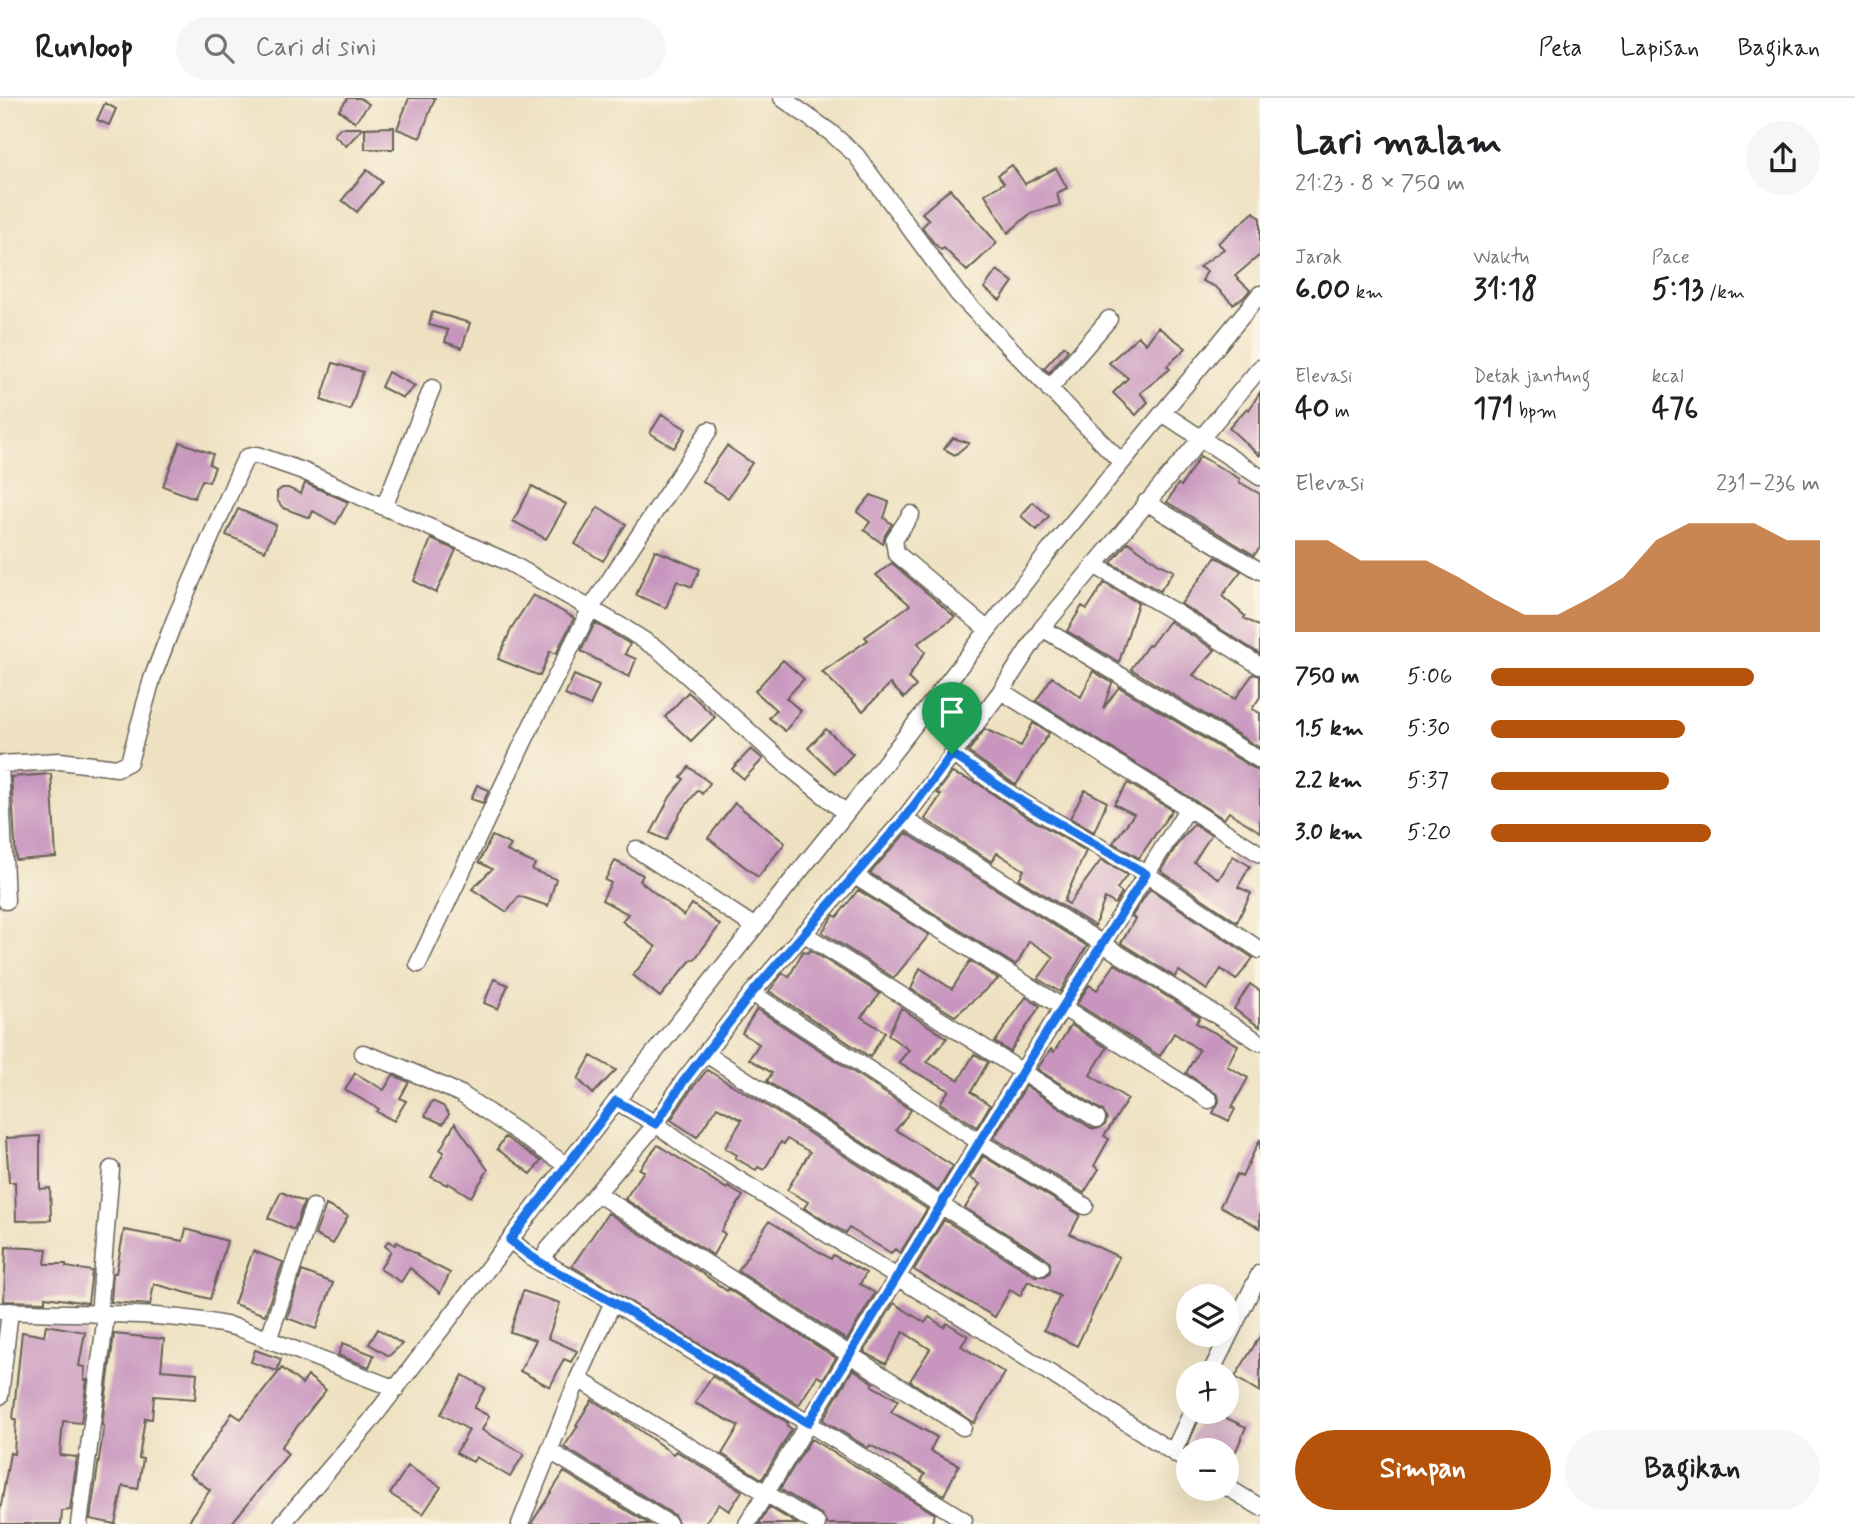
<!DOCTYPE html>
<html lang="id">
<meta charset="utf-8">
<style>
:root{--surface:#fff;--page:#f6f6f6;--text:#202124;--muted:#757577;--line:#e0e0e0;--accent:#b45309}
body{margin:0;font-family:Mynerve,sans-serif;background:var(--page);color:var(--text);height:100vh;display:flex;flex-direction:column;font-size:26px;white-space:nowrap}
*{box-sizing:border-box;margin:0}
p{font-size:23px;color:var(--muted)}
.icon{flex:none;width:38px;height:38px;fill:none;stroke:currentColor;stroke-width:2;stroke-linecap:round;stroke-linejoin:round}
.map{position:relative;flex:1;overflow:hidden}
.panel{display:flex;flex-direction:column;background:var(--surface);width:595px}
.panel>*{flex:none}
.controls{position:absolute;left:1176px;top:1186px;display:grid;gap:14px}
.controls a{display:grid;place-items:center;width:63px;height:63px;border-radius:50%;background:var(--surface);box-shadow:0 7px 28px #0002;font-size:35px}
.pin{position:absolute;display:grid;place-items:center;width:60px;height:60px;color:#fff;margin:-72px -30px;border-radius:50% 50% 50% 0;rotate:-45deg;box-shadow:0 0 7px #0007}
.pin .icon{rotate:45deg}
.round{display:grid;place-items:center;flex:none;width:74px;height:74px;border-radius:37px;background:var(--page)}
.headline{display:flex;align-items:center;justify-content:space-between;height:119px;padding:0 35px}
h1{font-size:38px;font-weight:700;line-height:52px}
.figures{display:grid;grid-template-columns:repeat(3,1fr);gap:10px;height:119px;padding:7px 35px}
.figures div{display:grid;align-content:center}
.figures b{font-size:30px;font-weight:700}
.figures small{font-size:19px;font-weight:400}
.figures p{font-size:19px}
.chart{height:196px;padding:14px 35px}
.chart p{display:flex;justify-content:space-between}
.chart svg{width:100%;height:126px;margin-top:7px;fill:var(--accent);opacity:.7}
.button{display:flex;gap:14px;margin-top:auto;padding:14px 35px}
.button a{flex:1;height:80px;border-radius:42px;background:var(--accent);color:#fff;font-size:28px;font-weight:700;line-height:80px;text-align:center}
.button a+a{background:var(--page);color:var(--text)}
ul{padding:0 35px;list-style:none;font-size:23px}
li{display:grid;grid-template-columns:112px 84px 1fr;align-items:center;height:52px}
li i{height:18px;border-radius:9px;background:var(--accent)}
header{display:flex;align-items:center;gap:42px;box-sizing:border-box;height:98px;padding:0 35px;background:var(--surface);border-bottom:2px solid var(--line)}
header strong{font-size:33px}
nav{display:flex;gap:38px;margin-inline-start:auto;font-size:24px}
.search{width:490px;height:63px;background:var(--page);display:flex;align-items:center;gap:18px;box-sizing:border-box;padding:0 24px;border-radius:38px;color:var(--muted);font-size:26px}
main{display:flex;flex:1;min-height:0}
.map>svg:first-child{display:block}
</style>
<header>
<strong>Runloop</strong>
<div class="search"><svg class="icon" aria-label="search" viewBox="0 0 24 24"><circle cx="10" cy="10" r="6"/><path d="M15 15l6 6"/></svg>Cari di sini</div>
<nav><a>Peta</a><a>Lapisan</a><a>Bagikan</a></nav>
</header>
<main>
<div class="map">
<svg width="1260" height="1426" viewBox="0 0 1260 1426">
<rect width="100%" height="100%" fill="#fcf5e5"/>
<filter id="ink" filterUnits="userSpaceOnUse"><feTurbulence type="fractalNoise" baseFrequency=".0143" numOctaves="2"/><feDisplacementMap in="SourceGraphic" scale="14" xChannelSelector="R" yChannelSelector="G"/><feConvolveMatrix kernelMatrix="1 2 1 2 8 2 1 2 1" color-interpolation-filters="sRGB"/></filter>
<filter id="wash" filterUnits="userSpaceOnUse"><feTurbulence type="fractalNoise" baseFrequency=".00686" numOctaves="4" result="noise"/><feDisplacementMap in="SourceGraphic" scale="28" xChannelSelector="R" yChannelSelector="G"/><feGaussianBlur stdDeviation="1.57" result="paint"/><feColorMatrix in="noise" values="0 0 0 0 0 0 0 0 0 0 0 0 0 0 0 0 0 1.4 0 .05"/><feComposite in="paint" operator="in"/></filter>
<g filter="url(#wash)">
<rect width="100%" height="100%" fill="#eee1c1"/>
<g id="blocks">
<!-- building -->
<path fill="#c795be" d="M 348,0 L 360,0 L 369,6 L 355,24 L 339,12 Z
M 409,0 L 435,0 L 420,40 L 397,31 Z
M 105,5 L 116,11 L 109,27 L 97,22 Z
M 394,29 L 394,51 L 365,51 L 365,30 Z
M 340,30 L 363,30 L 346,48 L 334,37 Z
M 1012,67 L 1025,86 L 1056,70 L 1067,90 L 1057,95 L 1060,107 L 1031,115 L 1008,135 L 985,96 L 1004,85 L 998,77 Z
M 367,72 L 382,84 L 357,114 L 342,102 Z
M 950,91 L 997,145 L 967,173 L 944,150 L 941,152 L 934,145 L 922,129 L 929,122 L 922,115 Z
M 1254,114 L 1260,120 L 1260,157 L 1235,178 L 1250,192 L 1244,199 L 1233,206 L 1216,189 L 1202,183 L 1207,173 L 1199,169 L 1224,151 L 1218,145 Z
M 997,172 L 1013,184 L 1000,202 L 984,190 Z
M 432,214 L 470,225 L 462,250 L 445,244 L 448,232 L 429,227 Z
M 1158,229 L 1186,250 L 1167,268 L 1170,271 L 1140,295 L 1148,304 L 1136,317 L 1113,295 L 1128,280 L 1109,265 L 1138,238 L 1146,246 Z
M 1064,248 L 1068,252 L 1049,275 L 1044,270 Z
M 333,265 L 363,274 L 350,312 L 321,302 Z
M 388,274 L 415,288 L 403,300 L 381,289 Z
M 1260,294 L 1260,358 L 1229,330 L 1247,310 L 1249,312 Z
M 662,316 L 686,331 L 674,350 L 650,335 Z
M 953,340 L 969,345 L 955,357 L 944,351 Z
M 180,344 L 213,356 L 209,366 L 215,369 L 209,384 L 202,382 L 194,400 L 163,388 Z
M 727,348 L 752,365 L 728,400 L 702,383 Z
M 1200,358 L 1240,381 L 1239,384 L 1260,396 L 1260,450 L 1254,457 L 1167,404 L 1178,386 L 1181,388 Z
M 305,385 L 348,404 L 336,426 L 313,413 L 310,420 L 283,410 L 277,402 L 277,394 L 282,390 L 288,390 L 301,396 Z
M 532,388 L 566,406 L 546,441 L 513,423 Z
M 871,397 L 889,404 L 884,420 L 892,426 L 885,437 L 883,446 L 864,432 L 870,424 L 857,414 Z
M 1033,404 L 1049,418 L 1037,432 L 1021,418 Z
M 598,409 L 626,426 L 603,463 L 575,446 Z
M 238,411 L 276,427 L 265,453 L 226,437 Z
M 431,441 L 456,452 L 436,495 L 414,483 Z
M 1128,444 L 1159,466 L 1174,473 L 1160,493 L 1111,465 Z
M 655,452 L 700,471 L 692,489 L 677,483 L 666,510 L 636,497 Z
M 1216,459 L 1241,473 L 1222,498 L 1245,518 L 1244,520 L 1260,529 L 1260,556 L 1181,506 Z
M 892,465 L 955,519 L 918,545 L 925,554 L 908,580 L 916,588 L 904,600 L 890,586 L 863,613 L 822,574 L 868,542 L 865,539 L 910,507 L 876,477 Z
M 1104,485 L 1138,505 L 1119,564 L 1067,533 L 1082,508 L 1087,511 Z
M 533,497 L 574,520 L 556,556 L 550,553 L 540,578 L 498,561 L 512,529 Z
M 1169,523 L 1215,552 L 1193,577 L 1235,601 L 1253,576 L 1260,578 L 1260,599 L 1252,611 L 1260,615 L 1260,650 L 1131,571 L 1148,547 L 1150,548 Z
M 595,525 L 630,546 L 625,556 L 636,561 L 629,579 L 581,553 Z
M 783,562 L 804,581 L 786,600 L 801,613 L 785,633 L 769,620 L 776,612 L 755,593 Z
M 1093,573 L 1112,585 L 1103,611 L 1119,589 L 1260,674 L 1260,734 L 1229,714 L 1224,721 L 1036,603 L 1052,579 L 1081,599 Z
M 574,577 L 599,588 L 590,608 L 565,597 Z
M 688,594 L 715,619 L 691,643 L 665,619 Z
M 1033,625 L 1049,635 L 1016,687 L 968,654 L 985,631 L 1021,648 Z
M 826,631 L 853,656 L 835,675 L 808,650 Z
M 751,651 L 763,661 L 744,681 L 732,671 Z
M 689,669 L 710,685 L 702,696 L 698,692 L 680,715 L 666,742 L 651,735 L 670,699 L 684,681 L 681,679 Z
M 952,675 L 977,685 L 1019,714 L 1086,753 L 1064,803 L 1069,806 L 1101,762 L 1127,777 L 1117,791 L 1122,795 L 1115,806 L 1105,800 L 1095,828 L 1019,781 L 1024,772 L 997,755 L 992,764 L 925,721 L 941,697 L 937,695 Z
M 51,676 L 56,759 L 16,762 L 11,679 Z
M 1128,685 L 1172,712 L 1139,760 L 1113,745 L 1134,716 L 1114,706 Z
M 477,687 L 489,692 L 483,705 L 471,701 Z
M 1085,692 L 1107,704 L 1094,734 L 1070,720 Z
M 735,705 L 785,745 L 758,779 L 708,740 Z
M 1194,726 L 1211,737 L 1194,764 L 1219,781 L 1233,758 L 1250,768 L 1238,789 L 1251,795 L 1237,824 L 1161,773 L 1180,742 Z
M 906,735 L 1087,848 L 1060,894 L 1038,881 L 1054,859 L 1029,843 L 1019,863 L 1015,867 L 870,775 Z
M 492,738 L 511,747 L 507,753 L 535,766 L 532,772 L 556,781 L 548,808 L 519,798 L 507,814 L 472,791 L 492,771 L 479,764 Z
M 615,763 L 643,777 L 640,783 L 684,818 L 692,806 L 720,827 L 694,862 L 692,861 L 660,899 L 633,877 L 656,849 L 622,823 L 628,816 L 602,802 L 611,785 L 605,782 Z
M 1150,791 L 1253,860 L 1236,882 L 1221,871 L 1207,892 L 1179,873 L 1175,879 L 1121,845 L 1135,821 L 1132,818 Z
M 858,792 L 929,837 L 894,880 L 822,834 L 834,817 L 837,819 Z
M 810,852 L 880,896 L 861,919 L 885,934 L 870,959 L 769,893 L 783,875 L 789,879 L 803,853 L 808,855 Z
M 970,863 L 998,881 L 955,918 L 911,891 L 920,870 L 952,891 Z
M 1115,866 L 1200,919 L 1196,925 L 1238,947 L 1227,968 L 1248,980 L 1232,1009 L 1235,1011 L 1229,1023 L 1213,1015 L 1219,1003 L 1218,997 L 1186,975 L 1199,952 L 1174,935 L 1160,958 L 1077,906 L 1089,887 L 1097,892 Z
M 494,881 L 508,887 L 498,911 L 484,905 Z
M 1250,886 L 1260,893 L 1260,929 L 1234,911 Z
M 1026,899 L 1040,908 L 1010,954 L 995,944 Z
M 901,910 L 947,940 L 927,964 L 959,982 L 974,956 L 988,964 L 971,994 L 990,1007 L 977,1029 L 940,1005 L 949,992 L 898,965 L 909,952 L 888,937 Z
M 757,911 L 911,1012 L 896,1032 L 953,1068 L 938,1093 L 767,983 L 772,975 L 749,961 L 759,946 L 742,935 Z
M 1071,927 L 1107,950 L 1090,977 L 1128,1001 L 1104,1038 L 1109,1041 L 1094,1068 L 1099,1071 L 1084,1095 L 994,1040 L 1026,988 L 1091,1030 L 1097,1031 L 1105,1027 L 1107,1021 L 1103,1013 L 1037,971 L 1051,951 L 1054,954 Z
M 591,958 L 616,972 L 593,996 L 578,981 Z
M 707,972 L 756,1001 L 927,1111 L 900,1155 L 895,1151 L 891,1155 L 849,1130 L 846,1135 L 804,1110 L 808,1104 L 787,1092 L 810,1054 L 787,1041 L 784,1046 L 781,1044 L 764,1072 L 758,1069 L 756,1072 L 735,1060 L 737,1057 L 725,1050 L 742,1022 L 717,1009 L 697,1039 L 671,1022 L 692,990 Z
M 355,975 L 384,992 L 393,977 L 409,984 L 400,1000 L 406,1003 L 394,1023 L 377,1014 L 379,1011 L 345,992 Z
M 432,1003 L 443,1008 L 449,1016 L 443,1026 L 425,1018 Z
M 455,1025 L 488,1072 L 471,1099 L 448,1085 L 447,1087 L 431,1079 L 444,1054 L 440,1052 Z
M 40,1038 L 40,1091 L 50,1090 L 51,1122 L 16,1123 L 15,1084 L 9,1084 L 6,1040 Z
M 505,1039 L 541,1063 L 531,1076 L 497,1051 Z
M 1260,1041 L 1260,1130 L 1220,1108 L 1237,1076 L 1242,1079 Z
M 658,1047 L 727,1091 L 728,1089 L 743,1098 L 721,1133 L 725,1136 L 713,1157 L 625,1101 L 644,1073 L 639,1071 Z
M 983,1058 L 1080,1117 L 1070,1136 L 1119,1159 L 1077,1248 L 1044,1232 L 1060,1198 L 1028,1183 L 1020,1198 L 1010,1192 L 995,1219 L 914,1172 L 944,1122 L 1035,1178 L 1045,1178 L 1050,1174 L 1050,1165 L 1046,1160 L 965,1110 L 980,1086 L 970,1080 Z
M 281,1094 L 304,1104 L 294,1132 L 268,1120 Z
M 326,1107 L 348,1118 L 333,1146 L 315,1137 Z
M 608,1115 L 703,1176 L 727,1193 L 728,1191 L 836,1260 L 823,1281 L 817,1278 L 799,1307 L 572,1168 Z
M 769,1123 L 831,1161 L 833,1157 L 866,1175 L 860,1186 L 875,1195 L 847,1242 L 738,1173 Z
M 186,1131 L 227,1143 L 210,1201 L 154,1186 L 150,1207 L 111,1204 L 113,1175 L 116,1175 L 124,1132 L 183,1143 Z
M 388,1143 L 395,1147 L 397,1144 L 418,1157 L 417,1158 L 450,1175 L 440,1195 L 410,1170 L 401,1184 L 380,1171 L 391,1153 L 385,1148 Z
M 6,1149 L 47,1151 L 45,1166 L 66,1166 L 66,1169 L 92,1173 L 88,1205 L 45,1199 L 45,1204 L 4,1203 Z
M 253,1153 L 283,1164 L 265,1217 L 234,1206 Z
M 302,1173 L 333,1185 L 316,1231 L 287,1220 Z
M 523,1193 L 560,1205 L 548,1240 L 577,1253 L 571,1264 L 564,1261 L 550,1289 L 520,1273 L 536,1242 L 510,1234 Z
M 894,1205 L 925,1225 L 929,1219 L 944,1229 L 947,1225 L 968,1238 L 961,1248 L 1005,1275 L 974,1325 L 910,1283 L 930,1251 L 903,1234 L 886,1266 L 864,1254 Z
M 46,1227 L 85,1234 L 79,1268 L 85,1269 L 84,1282 L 87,1282 L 81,1325 L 63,1323 L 60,1357 L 77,1359 L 70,1412 L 62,1413 L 61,1426 L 0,1426 L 0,1413 L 10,1355 L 14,1356 L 16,1321 L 13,1321 L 22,1234 L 44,1238 Z
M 378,1231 L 402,1246 L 389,1258 L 369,1246 Z
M 114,1236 L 164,1241 L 161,1272 L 197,1275 L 195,1301 L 154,1298 L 152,1321 L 145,1320 L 139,1360 L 143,1361 L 138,1391 L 123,1388 L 115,1426 L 90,1421 L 104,1328 L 102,1327 Z
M 1260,1238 L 1260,1294 L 1235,1279 Z
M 343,1245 L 374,1257 L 369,1269 L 338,1257 Z
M 255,1252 L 281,1261 L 277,1273 L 251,1264 Z
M 282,1270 L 302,1286 L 308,1278 L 326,1292 L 281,1349 L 288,1356 L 231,1426 L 187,1426 L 210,1392 L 189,1376 L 213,1345 L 232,1315 L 241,1321 Z
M 853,1271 L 874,1285 L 872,1288 L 898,1302 L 891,1314 L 937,1339 L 930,1353 L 959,1367 L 944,1397 L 921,1383 L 925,1376 L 870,1347 L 868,1350 L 823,1322 Z
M 463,1277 L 485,1290 L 474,1310 L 489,1318 L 482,1332 L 524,1356 L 510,1379 L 476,1359 L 473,1364 L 456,1355 L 469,1332 L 441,1316 Z
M 712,1278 L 788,1325 L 787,1328 L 792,1331 L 762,1381 L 722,1356 L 739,1328 L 695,1305 Z
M 592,1302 L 631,1326 L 673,1356 L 676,1353 L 742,1393 L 729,1413 L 719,1406 L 704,1426 L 679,1426 L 674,1417 L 564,1349 L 578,1328 L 576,1327 Z
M 1202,1314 L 1213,1314 L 1246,1329 L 1236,1353 L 1198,1353 L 1187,1348 Z
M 811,1341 L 935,1416 L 931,1426 L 827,1426 L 822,1417 L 780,1391 Z
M 408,1368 L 441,1389 L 423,1416 L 390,1396 Z
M 564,1374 L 649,1426 L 531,1426 Z
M 769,1409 L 797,1426 L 759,1426 Z"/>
</g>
</g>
<g filter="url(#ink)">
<use href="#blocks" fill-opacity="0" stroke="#666156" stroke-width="2"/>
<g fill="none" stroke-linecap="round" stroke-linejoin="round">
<!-- street casing -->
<g stroke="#666156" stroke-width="19">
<path id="street" d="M 782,0 L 830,34 L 856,57 L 958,196 L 1121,364
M 1049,291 L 1109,221
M 1164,316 L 1260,379
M 1146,404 L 1260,473
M 384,409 L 432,290
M 911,416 L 894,442 L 896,455 L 988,532
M 1094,467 L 1178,516 L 1260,568
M 1042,530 L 1260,662
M 1001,593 L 1188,710
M 952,656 L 1024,705 L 1146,776 L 1260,852
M 0,666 L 60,663 L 117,670 L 129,664 L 152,581 L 175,521 L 243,365 L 247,359 L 257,357 L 303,373 L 510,465 L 626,531 L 659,552 L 784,665 L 846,715
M 0,666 L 6,803
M 904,721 L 1259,944
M 636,751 L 755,829
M 855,778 L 1209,1002
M 803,835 L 1097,1021
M 418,866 L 534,622 L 591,510 L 709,332
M 752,895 L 981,1045 L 1085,1108
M 363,955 L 398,968 L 461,996 L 566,1067
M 706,956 L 942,1108 L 1041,1169
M 616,1003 L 656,1026 L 692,1053 L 980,1230 L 1188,1364
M 598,1096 L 963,1329
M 511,1142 L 532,1160 L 551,1171
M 613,1204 L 964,1422
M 0,1213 C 76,1217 166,1212 239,1230 L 396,1291
M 99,1217 L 111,1071
M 268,1242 L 313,1109
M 1210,1276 L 1260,1175
M 578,1281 L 817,1426
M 0,1298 L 10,1213
M 550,1353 L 669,1426
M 1173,1354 L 1192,1314
M 1227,1389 L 1260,1409
M 79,1426 L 106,1217
M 282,1426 L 369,1325 L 638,975 L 846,715 L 1050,452 L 1260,196
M 520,1426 L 578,1281 L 613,1204 L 549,1167 L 545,1161 L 547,1153 L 656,1026 L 683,984 L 752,895 L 904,721 L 1001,593 L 1042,530 L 1260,270
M 747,1426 L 1022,974 L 1188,710 L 1260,756"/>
</g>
<!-- street -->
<use href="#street" stroke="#fff" stroke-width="16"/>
</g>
</g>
<g fill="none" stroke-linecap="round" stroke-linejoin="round" filter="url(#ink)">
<!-- route casing -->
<g stroke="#fff" stroke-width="14">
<path id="route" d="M 952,656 L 1024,705 L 1146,776 L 1022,974 L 808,1325 C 742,1284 678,1242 611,1203 C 577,1183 540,1169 510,1142 L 616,1003 L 656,1026 L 683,984 L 752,895 L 904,721 Z"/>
</g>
<!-- route -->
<use href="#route" stroke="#1a73e8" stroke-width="9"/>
</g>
</svg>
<div class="controls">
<a><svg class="icon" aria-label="layers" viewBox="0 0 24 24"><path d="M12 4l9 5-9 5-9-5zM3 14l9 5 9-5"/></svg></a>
<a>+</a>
<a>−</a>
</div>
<div class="pin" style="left:952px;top:656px;background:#1e9e55"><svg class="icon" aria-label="arrive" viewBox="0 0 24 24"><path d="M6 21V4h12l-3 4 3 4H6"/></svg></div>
</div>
<section class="panel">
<div class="headline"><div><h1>Lari malam</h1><p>21:23 · 8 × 750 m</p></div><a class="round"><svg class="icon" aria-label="share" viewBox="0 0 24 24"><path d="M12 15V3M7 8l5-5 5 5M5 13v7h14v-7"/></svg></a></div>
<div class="figures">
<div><p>Jarak</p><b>6.00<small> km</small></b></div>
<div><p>Waktu</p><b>31:18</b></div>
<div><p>Pace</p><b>5:13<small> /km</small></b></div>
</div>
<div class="figures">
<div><p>Elevasi</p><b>40<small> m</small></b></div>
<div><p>Detak jantung</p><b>171<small> bpm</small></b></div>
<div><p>kcal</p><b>476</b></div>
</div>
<div class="chart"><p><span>Elevasi</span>231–236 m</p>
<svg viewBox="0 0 160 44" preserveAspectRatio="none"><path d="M0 44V12L10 12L20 19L30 19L40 19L50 25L60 32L70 38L80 38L90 32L100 25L110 12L120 6L130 6L140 6L150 12L160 12V44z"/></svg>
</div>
<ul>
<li><b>750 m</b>5:06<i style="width:80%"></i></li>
<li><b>1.5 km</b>5:30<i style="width:59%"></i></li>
<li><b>2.2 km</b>5:37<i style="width:54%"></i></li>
<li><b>3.0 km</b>5:20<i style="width:67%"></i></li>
</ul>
<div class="button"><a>Simpan</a><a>Bagikan</a></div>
</section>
</main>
